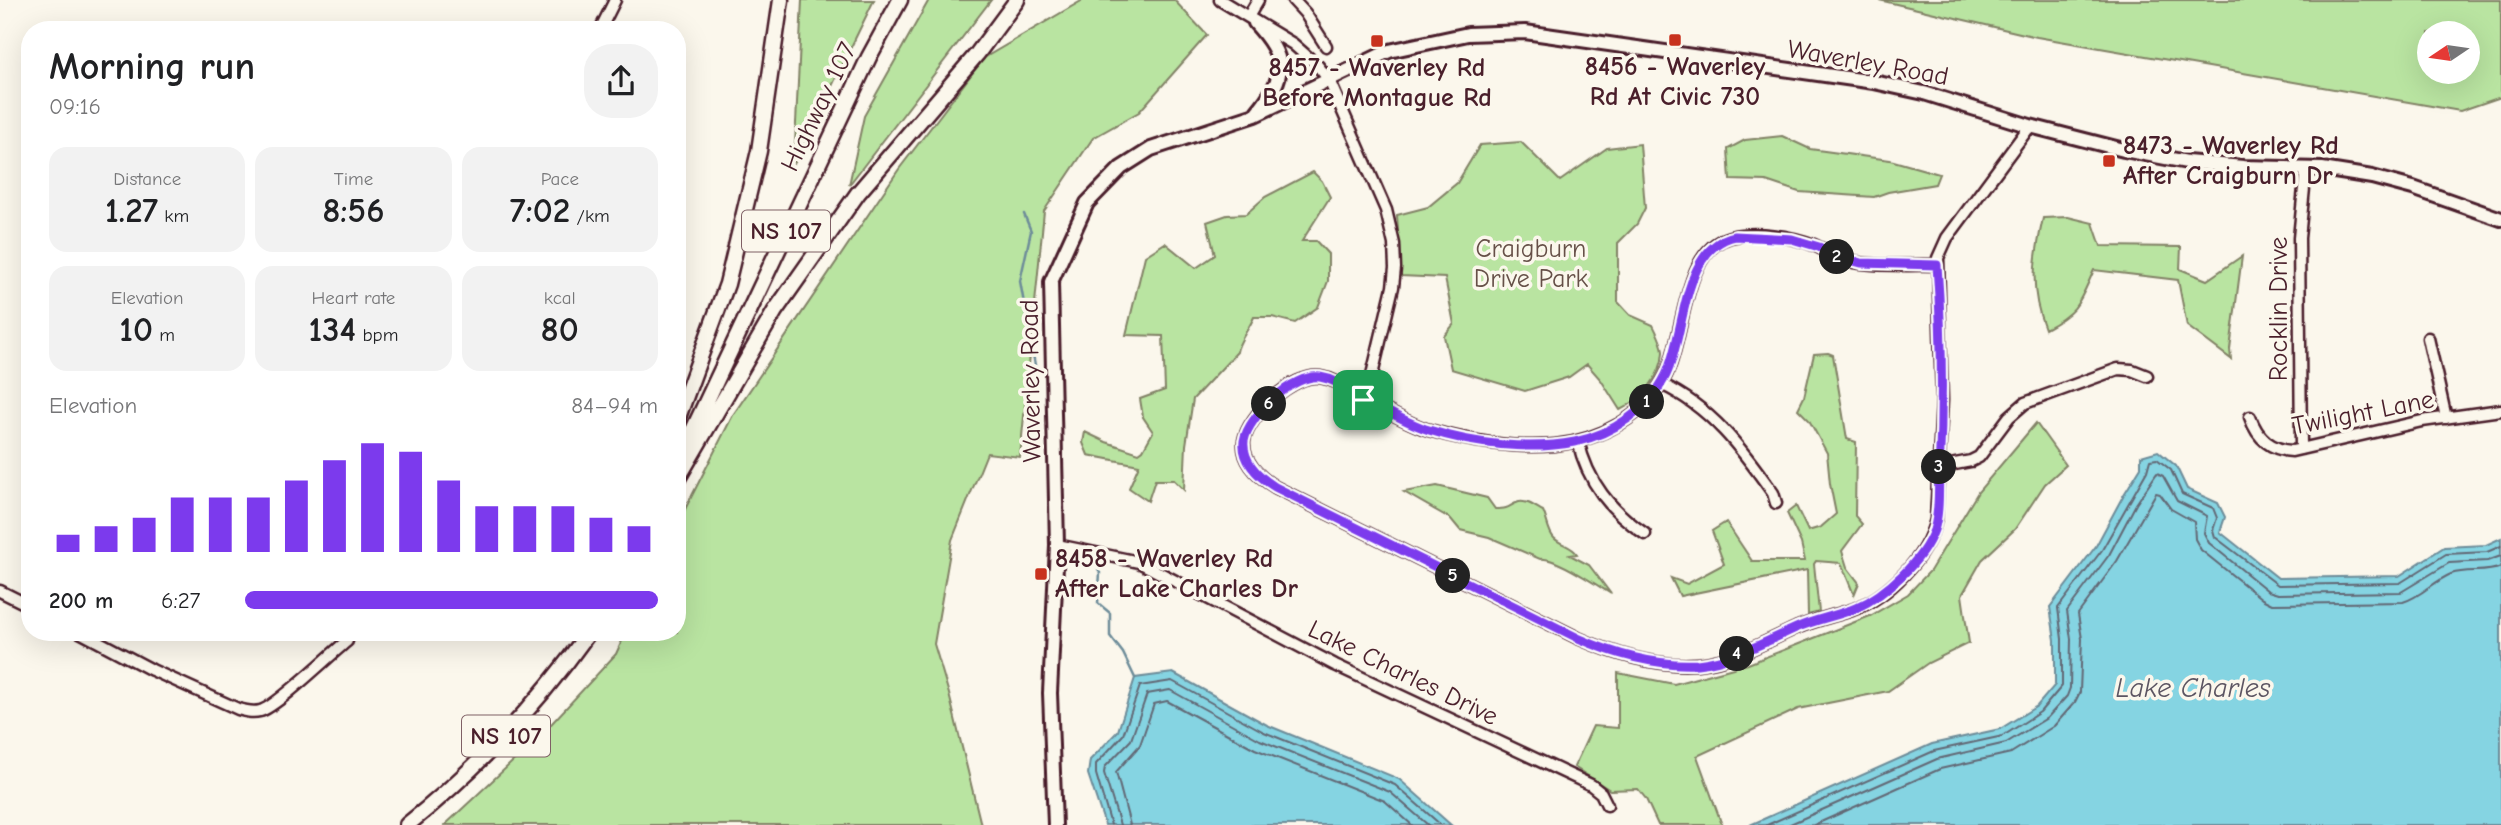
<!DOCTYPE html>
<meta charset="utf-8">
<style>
:root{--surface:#fff;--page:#f2f2f2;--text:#202124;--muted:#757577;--accent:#7c3aed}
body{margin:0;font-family:"Comic Neue",sans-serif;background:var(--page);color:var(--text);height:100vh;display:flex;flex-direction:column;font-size:26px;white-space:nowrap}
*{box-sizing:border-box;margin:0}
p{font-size:23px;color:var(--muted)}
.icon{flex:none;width:38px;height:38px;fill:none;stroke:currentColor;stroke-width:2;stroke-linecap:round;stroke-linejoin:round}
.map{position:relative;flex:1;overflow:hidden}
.sheet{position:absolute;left:21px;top:21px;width:665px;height:620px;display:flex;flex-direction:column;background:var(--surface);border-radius:28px;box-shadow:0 7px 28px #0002}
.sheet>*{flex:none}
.needle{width:46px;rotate:257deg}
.tools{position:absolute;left:2417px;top:21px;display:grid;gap:14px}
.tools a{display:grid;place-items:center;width:63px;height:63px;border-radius:50%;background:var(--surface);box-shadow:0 7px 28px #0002;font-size:35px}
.pin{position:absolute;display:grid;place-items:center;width:60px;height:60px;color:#fff;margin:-30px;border-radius:14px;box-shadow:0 4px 10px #0006}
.km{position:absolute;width:35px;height:35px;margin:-18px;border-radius:50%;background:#222;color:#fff;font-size:19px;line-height:35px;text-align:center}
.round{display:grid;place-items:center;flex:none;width:74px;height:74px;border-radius:28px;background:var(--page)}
.head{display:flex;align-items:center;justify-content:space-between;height:119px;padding:0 28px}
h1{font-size:38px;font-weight:700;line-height:52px}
.metrics{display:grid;grid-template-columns:repeat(3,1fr);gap:10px;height:119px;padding:7px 28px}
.metrics div{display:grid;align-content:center;border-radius:18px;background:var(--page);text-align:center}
.metrics b{font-size:35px;font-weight:700}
.metrics small{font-size:19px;font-weight:400}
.metrics p{font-size:19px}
.chart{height:196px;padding:14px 28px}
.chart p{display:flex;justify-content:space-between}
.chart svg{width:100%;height:126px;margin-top:7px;stroke:var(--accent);stroke-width:6}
ul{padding:0 28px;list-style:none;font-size:23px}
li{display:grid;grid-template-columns:112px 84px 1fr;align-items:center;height:52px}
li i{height:18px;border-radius:9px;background:var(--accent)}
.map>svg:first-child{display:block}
</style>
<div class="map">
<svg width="2501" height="825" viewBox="0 0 2501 825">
<rect width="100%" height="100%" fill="#fbf7ec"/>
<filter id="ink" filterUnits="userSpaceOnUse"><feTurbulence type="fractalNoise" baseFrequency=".0143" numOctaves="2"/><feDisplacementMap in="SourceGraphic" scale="14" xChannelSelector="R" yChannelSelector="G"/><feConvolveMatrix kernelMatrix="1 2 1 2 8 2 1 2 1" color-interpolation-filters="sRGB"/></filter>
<g filter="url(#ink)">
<!-- green -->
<path fill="#b9e4a1" stroke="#828266" stroke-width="2" fill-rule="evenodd" d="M 802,0 L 874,0 L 794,164 Z
M 929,0 L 991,0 L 849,185 L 864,116 Z
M 1083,0 L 1174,0 L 1207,35 L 1139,112 L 1093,138 L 1044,211 L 1020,457 L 987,453 L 952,540 L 934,644 L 949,694 L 981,825 L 445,825 L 540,736 L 616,654 L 626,632 L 677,632 L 677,525 L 733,415 L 899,169 L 984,58 Z
M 1879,0 L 2501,0 L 2501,97 L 2460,111 L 2037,37 ZM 2429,33 L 2468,33 L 2468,72 L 2429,72 Z
M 1782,136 L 1810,149 L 1890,160 L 1939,174 L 1935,184 L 1888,192 L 1874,197 L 1799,192 L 1766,181 L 1730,180 L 1728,149 L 1745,140 Z
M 1521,142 L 1560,181 L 1607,148 L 1640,144 L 1645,208 L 1637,224 L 1618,243 L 1618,302 L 1630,315 L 1653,325 C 1657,333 1663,344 1663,352 C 1662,377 1641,400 1620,410 L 1601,380 L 1587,364 L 1569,377 L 1525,391 L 1451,369 L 1444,336 L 1454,324 L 1445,278 L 1401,276 L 1397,215 L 1428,207 L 1457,183 L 1480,145 Z
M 1313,172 L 1322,181 L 1330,197 L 1302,241 L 1316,241 L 1328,254 L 1328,281 L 1318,307 L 1295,323 L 1272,317 L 1254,317 C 1249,329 1238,342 1237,352 L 1193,399 L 1186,445 L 1184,490 L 1174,480 L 1155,480 L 1148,501 L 1129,488 L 1139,465 L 1088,455 L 1083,443 L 1085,432 L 1106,442 L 1139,453 L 1143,450 L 1153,432 L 1143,417 L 1140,399 L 1165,390 L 1163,336 L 1126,335 L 1145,256 L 1165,243 L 1196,268 L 1215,255 L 1207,222 L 1227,215 L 1246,214 L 1265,197 Z
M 2068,217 L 2093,223 L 2101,246 L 2181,247 L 2180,269 L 2207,280 L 2242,256 L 2230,349 L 2231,359 L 2187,326 L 2178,280 L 2094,270 C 2079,303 2079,311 2045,329 C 2029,289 2034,259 2043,218 Z
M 1828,353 L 1833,355 L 1847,439 L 1856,442 L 1855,516 L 1862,524 L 1842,551 L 1847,567 L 1859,583 L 1854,595 L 1841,563 L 1816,561 L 1814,564 L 1819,612 L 1808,615 L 1807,570 L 1680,596 L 1671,578 L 1687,584 L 1724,564 L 1712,531 L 1726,522 L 1752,561 L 1805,561 L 1801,543 L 1787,513 L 1796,506 L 1808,531 L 1821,527 L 1836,514 L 1830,484 L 1827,453 L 1809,420 L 1798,409 L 1804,397 L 1814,354 Z
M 2036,423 L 2066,465 L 2045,484 L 2015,529 L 1982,560 L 1962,595 L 1969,643 L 1928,663 L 1888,691 L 1798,709 L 1697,756 L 1722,825 L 1658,825 L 1646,799 L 1638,789 L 1610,790 L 1574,767 L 1593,726 L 1618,728 L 1618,673 L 1674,684 L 1748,664 L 1870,616 L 1908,594 L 1930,571 L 1978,492 Z
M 1437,486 L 1487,498 L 1495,509 C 1512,509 1508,505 1519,502 C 1527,500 1537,508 1543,511 C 1547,519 1548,532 1554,538 C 1561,545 1572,546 1577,554 L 1570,555 L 1589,565 L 1611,594 C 1597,585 1554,556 1540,559 L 1489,537 L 1460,530 L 1451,519 L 1404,492 Z"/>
<!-- water -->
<path fill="#85d4e2" stroke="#6d8c99" stroke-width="2" d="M 2158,451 L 2176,466 L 2187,489 L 2218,503 L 2225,517 L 2220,532 L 2278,578 L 2399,576 L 2444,547 L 2486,545 L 2501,538 L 2501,825 L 1750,825 L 1932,744 L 2000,729 L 2037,706 L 2055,685 L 2055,640 L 2050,607 L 2096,546 L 2123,496 L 2141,467 L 2141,456 Z
M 1173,673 L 1267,725 L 1399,779 L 1451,825 L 1105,825 L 1088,774 L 1090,760 L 1118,731 L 1135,678 Z"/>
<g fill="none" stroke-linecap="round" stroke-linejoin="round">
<!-- shore -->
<path stroke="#626774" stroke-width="2" d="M 1111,825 L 1096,774 L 1096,764 L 1123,735 L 1140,686 L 1172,681 L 1264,732 L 1395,785 L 1441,825
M 1120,825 L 1104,773 L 1105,767 L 1131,740 L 1147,694 L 1170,690 L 1260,740 L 1390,792 L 1428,825
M 1130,825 L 1116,772 L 1140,745 L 1154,704 L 1167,701 L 1255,749 L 1385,801 L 1412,825
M 1767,825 L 1934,751 L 2003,736 L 2040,712 L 2062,686 L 2062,639 L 2058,608 L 2102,550 L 2147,471 L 2150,460 L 2157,459 L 2171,470 L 2182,494 L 2213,508 L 2217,518 L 2213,530 L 2215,537 L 2278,585 L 2400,583 L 2446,554 L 2487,552 L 2501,546
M 1788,825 L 1937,759 L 2006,743 L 2047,718 L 2067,696 L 2070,688 L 2071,639 L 2067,611 L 2109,555 L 2136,504 L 2157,473 L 2163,476 L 2177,501 L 2207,516 L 2204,533 L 2209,543 L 2268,591 L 2278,594 L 2401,592 L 2449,563 L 2487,561 L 2501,556
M 1814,825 L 1940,769 L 2011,753 L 2054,726 L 2075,702 L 2080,692 L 2082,639 L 2078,614 L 2117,561 L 2156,493 L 2160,494 L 2171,509 L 2194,522 L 2195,539 L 2201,550 L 2262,599 L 2272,604 L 2403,602 C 2421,597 2434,581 2451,574 C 2467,568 2485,574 2501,567"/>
<!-- stream -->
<path stroke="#6d8c99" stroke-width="2.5" d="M 1024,214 L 1031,231 L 1020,281 L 1036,371
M 1094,559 L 1100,573 L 1098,603 L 1110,613 L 1110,636 L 1123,653 L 1135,678"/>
<!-- minor casing -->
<g stroke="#4a1f2b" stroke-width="15">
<path id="minor" d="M 1220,0 L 1293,44 L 1318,66 L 1329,80 L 1386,210 L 1394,244 L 1395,268 L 1393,287 L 1372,375 L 1363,400
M 1293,0 L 1305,13 L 1326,46
M 1248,17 L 1258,0
M 600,30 L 615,0
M 1937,265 C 1910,264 1880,267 1853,262 C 1838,259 1827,251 1814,245 C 1791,236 1755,231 1730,237 C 1682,250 1685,336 1666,375 C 1646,417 1599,440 1555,445 C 1515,449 1467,441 1429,430 C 1409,424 1390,412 1371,403 C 1353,395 1341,380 1320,377 C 1294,373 1248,415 1244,441 C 1242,462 1259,477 1275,487 L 1578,638 C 1614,654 1657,667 1697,664 C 1732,661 1765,642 1796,628 C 1815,620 1833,616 1852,610 C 1889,597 1927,557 1936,519 L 1942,400 L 1938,258 L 1947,238 L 2030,126
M 2428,338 L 2446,418
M 1661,384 C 1711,407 1742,449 1773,493 L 1776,503
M 2250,417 C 2257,437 2270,450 2292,451 L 2422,421 L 2501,410
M 1578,441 C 1588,483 1610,510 1645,534
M 2301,449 L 2299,238 L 2306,168
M 1939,467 L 1971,461 L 1979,457 L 2009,417 L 2025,403 L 2118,369 L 2132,370 L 2147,376
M 1057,545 L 1139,562 L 1335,665 L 1591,785 L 1601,793 L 1607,805
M 0,591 L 30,606
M 80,632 L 152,670 L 238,709 C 245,711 252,713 260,711 C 275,708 331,654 347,641 L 348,633"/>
</g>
<!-- major casing -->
<g stroke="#4a1f2b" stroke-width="18">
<path id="major" d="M 1255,23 C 1287,58 1288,75 1257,112
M 1055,825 L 1050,693 L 1057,545 L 1051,282 L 1087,203 L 1121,168 L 1151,149 L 1255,115 L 1389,51 L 1468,34 L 1525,32 L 1874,82 L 1924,93 L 2030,126 L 2124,150 L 2187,162 L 2243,167 L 2322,169 L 2372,177 L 2413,188 L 2501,219"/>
</g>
<!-- highway casing -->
<g stroke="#4a1f2b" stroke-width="19">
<path id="highway" d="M 677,420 L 727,284 L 759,151 L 781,0
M 677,464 L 869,57 L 900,0
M 677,480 L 775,311 L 858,193 L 977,54 L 1017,0
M 407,825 C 477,769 537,705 589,632"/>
</g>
<!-- minor -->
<use href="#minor" stroke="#fbf7ec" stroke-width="10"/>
<!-- major -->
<use href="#major" stroke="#fbf7ec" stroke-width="12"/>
<!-- highway -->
<use href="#highway" stroke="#fbf7ec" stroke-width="14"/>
</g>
</g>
<g fill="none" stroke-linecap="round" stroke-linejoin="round" filter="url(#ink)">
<!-- route casing -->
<g stroke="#fff" stroke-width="14">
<path id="route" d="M 1735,236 L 1792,239 L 1819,247 L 1835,256 L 1861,263 L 1937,265 C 1942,334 1943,403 1939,472 C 1938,490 1940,512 1934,530 C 1923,560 1886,595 1856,608 C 1837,616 1816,619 1796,628 C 1765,642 1731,661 1697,664 C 1657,666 1614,654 1578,638 L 1275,487 C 1259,477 1242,462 1244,441 C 1248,416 1294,373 1320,377 C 1341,380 1353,395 1371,403 C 1390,412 1409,424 1429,430 C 1473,444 1529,451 1575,442 C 1612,434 1649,410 1666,375 C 1686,333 1681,248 1735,236 Z"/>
</g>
<!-- route -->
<use href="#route" stroke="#7c3aed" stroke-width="9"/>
</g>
<!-- markers -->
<g fill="#c8321e" stroke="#fbf7ec" stroke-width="2.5">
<rect x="1668" y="33" width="14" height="14" rx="3.5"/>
<rect x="1370" y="34" width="14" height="14" rx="3.5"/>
<rect x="2102" y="154" width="14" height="14" rx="3.5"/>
<rect x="1034" y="567" width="14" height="14" rx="3.5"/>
</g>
<g text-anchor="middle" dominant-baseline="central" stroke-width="7" stroke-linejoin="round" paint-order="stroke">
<!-- shield labels -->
<g fill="#fbf7ec" stroke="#7f6065" stroke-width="2">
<rect x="742" y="210.5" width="88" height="41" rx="5"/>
<rect x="462" y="715.5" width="88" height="41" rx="5"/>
</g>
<g font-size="24" font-weight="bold" fill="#4a1f2b">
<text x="786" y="231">NS 107</text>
<text x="506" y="736">NS 107</text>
</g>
<!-- street labels -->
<g font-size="26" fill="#4a1f2b" stroke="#fbf7ec">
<text transform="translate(1868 63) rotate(10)">Waverley Road</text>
<text transform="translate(819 107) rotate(-64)">Highway 107</text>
<text transform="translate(2279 309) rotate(-90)">Rocklin Drive</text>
<text transform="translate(1031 381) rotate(-91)">Waverley Road</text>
<text transform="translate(2363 413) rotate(-11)">Twilight Lane</text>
<text transform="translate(1403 673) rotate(26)">Lake Charles Drive</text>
</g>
<!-- poi labels -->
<g font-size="26" font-weight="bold" fill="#4a1f2b" stroke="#fbf7ec">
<text x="1675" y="67">8456 - Waverley<tspan x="1675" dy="30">Rd At Civic 730</tspan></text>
<text x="1377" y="68">8457 - Waverley Rd<tspan x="1377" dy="30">Before Montague Rd</tspan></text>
<text x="2123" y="146" text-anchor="start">8473 - Waverley Rd<tspan x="2123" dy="30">After Craigburn Dr</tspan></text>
<text x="1055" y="559" text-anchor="start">8458 - Waverley Rd<tspan x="1055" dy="30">After Lake Charles Dr</tspan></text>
</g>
<!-- park labels -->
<g font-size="26" fill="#665048" stroke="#fbf7ec">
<text x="1531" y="249">Craigburn<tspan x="1531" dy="30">Drive Park</tspan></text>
</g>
<!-- water labels -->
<g font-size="28" font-style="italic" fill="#5c5562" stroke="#fbf7ec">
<text x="2193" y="688">Lake Charles</text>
</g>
</g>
</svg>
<div class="tools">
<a><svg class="needle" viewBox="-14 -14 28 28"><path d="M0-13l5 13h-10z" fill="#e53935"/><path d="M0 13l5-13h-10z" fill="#757577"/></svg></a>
</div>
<div class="pin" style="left:1363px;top:400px;background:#1e9e55"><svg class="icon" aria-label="arrive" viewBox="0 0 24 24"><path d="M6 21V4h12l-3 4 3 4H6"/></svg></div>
<b class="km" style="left:1647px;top:402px">1</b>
<b class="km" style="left:1837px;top:257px">2</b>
<b class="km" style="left:1939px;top:467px">3</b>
<b class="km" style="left:1737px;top:654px">4</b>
<b class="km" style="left:1453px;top:576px">5</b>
<b class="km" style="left:1269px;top:404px">6</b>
<section class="sheet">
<div class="head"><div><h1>Morning run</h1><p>09:16</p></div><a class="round"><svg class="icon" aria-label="share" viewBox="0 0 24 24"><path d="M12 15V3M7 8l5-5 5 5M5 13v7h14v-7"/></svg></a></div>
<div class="metrics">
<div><p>Distance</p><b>1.27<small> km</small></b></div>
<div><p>Time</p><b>8:56</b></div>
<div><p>Pace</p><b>7:02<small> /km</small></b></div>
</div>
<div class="metrics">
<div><p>Elevation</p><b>10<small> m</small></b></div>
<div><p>Heart rate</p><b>134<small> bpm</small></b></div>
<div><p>kcal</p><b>80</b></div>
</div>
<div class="chart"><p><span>Elevation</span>84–94 m</p>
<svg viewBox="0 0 160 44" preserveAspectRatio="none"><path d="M5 44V38M15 44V35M25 44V32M35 44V25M45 44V25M55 44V25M65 44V19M75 44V12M85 44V6M95 44V9M105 44V19M115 44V28M125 44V28M135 44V28M145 44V32M155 44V35"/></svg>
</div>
<ul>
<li><b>200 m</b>6:27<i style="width:100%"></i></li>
</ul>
</section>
</div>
